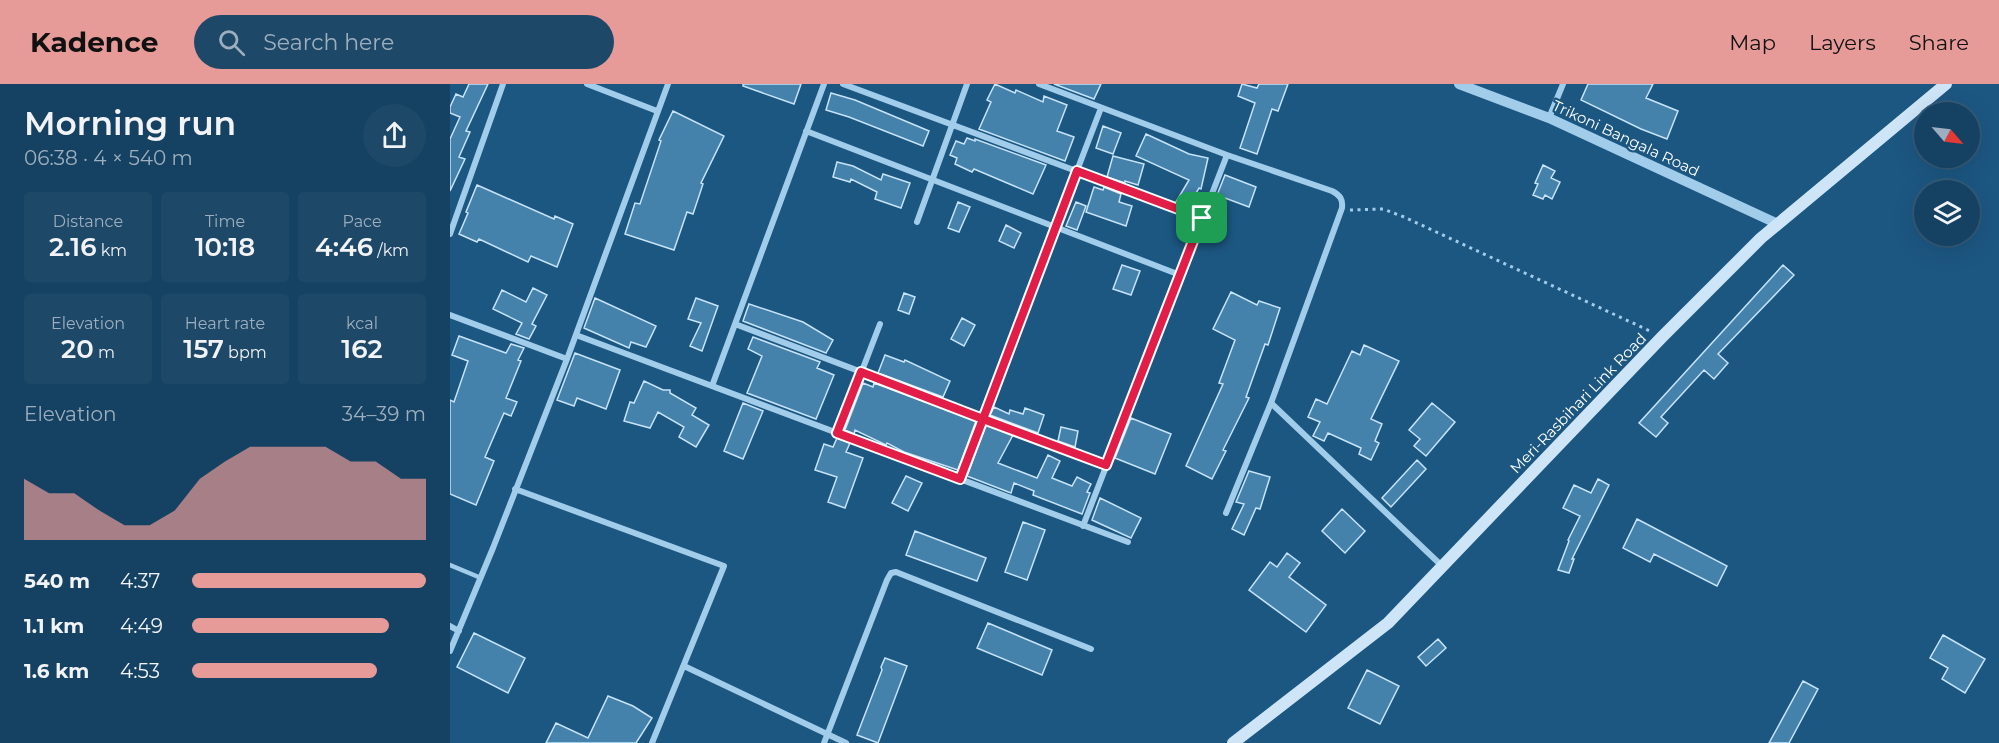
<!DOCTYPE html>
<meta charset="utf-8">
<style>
:root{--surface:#154162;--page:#1e4868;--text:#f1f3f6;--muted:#9dafbe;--line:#345a77;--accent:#e69b98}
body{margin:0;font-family:Montserrat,sans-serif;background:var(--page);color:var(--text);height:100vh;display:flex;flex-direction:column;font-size:22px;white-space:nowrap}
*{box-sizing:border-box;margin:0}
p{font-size:20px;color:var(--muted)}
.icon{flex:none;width:33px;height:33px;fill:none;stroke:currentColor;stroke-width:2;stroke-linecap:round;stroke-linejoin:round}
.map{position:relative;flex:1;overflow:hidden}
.details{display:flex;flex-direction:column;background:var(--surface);width:450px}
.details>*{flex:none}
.needle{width:39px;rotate:118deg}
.tools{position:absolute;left:1464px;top:18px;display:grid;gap:12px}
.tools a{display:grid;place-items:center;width:66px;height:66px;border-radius:50%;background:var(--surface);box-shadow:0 6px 24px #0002,0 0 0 2px var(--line);font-size:30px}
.pin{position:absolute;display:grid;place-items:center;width:51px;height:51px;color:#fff;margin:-26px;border-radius:12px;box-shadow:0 3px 9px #0006}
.round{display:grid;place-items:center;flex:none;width:63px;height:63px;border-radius:32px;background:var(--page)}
.summary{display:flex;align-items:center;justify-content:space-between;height:102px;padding:0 24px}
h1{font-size:33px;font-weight:600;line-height:45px}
.figures{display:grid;grid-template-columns:repeat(3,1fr);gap:9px;height:102px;padding:6px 24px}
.figures div{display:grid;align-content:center;border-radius:6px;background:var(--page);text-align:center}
.figures b{font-size:26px;font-weight:600}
.figures small{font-size:16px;font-weight:400}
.figures p{font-size:16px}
.chart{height:168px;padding:12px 24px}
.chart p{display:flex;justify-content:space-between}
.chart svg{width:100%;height:108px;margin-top:6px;fill:var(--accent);opacity:.7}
ul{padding:0 24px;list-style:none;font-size:20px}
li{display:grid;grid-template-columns:96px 72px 1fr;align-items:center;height:45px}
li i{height:15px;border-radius:8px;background:var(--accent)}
header{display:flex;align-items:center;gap:36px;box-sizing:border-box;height:84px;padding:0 30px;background:var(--accent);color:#111}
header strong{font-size:28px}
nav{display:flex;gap:33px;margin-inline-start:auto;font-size:21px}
.search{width:420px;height:54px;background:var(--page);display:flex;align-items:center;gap:15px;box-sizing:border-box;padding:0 21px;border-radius:33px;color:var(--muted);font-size:22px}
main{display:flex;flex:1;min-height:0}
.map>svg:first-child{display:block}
</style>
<header>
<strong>Kadence</strong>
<div class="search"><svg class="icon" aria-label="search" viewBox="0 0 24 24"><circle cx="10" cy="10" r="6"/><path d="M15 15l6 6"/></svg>Search here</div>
<nav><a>Map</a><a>Layers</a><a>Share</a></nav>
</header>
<main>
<section class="details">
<div class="summary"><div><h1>Morning run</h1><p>06:38 · 4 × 540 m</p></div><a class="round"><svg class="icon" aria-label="share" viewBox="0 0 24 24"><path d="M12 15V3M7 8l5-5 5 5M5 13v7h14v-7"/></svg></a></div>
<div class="figures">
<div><p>Distance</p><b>2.16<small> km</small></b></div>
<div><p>Time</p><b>10:18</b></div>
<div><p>Pace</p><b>4:46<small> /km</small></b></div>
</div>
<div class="figures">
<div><p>Elevation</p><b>20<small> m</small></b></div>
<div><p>Heart rate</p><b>157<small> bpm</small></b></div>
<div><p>kcal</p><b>162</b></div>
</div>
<div class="chart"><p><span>Elevation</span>34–39 m</p>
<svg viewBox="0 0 160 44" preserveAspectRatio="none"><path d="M0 44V19L10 25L20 25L30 32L40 38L50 38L60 32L70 19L80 12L90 6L100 6L110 6L120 6L130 12L140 12L150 19L160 19V44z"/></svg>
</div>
<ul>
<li><b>540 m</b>4:37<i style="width:100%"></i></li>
<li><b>1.1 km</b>4:49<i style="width:84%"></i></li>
<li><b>1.6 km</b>4:53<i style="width:79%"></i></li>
</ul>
</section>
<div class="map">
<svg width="1549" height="659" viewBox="0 0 1549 659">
<rect width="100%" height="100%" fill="#1c5782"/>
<!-- building -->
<path fill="#4481ab" stroke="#c6e3f7" stroke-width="1.5" d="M 19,0 L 38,0 L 16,47 L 20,48 L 9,73 L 15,75 L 0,107 L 0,55 L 10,33 L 0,29 L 0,23 L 6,10 L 13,13 Z
M 293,0 L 351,0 L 344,20 L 293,2 Z
M 545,0 L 565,9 L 566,6 L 593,18 L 594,12 L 617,21 L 607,47 L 624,53 L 615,77 L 529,45 L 541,18 L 537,16 Z
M 604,0 L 651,0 L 644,15 Z
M 792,0 L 807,4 L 809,0 L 838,0 L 828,27 L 822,25 L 807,70 L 790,64 L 805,19 L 788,12 Z
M 1138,0 L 1203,0 L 1196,14 L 1228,27 L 1217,55 L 1191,45 L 1131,16 Z
M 381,9 L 405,16 L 479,47 L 473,62 L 399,33 L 376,26 Z
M 223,27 L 274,52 L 251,99 L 253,100 L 243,130 L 237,128 L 224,166 L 175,150 L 185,119 L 190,120 L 211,57 L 209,56 Z
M 653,42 L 671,49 L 663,70 L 646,64 Z
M 696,50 L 739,70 L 758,74 L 751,105 L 749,104 L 738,123 L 726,118 L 739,96 L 686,72 Z
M 517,54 L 525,57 L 525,55 L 596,81 L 583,110 L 524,85 L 522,88 L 505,80 L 507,74 L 500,71 L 506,57 L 514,60 Z
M 663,72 L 694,80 L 688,101 L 675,97 L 675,99 L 657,93 Z
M 387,78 L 403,82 L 431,96 L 433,90 L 460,99 L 451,124 L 425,115 L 427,108 L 401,95 L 400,98 L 383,93 Z
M 1093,81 L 1105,87 L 1101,94 L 1110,98 L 1102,115 L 1095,111 L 1093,115 L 1083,111 L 1088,100 L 1085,99 Z
M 775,91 L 806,103 L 799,123 L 767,111 Z
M 27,101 L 104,135 L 105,132 L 123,140 L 107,183 L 81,172 L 78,178 L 29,155 L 27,158 L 9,150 L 18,129 L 16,128 Z
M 644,103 L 653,106 L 654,103 L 671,110 L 669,118 L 682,122 L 676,142 L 636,128 Z
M 508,118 L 520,123 L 509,148 L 498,144 Z
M 626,118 L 636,122 L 627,146 L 616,142 Z
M 556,141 L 571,149 L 564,164 L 549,157 Z
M 672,181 L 690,187 L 681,211 L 663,205 Z
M 1333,181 L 1344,191 L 1268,270 L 1278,279 L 1264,295 L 1254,286 L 1211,333 L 1218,339 L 1206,353 L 1189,339 Z
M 83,204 L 97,211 L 82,240 L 86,242 L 79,255 L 66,250 L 72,239 L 43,225 L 52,206 L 76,218 Z
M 781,208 L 807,221 L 809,217 L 830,224 L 818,261 L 815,260 L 796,313 L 799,314 L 773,366 L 776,367 L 762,395 L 736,382 L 773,300 L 769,299 L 785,256 L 763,245 Z
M 454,209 L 465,213 L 459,230 L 448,226 Z
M 145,214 L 206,242 L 196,263 L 181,258 L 179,264 L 134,244 Z
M 246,214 L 268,222 L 252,267 L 240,262 L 251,239 L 238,235 Z
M 299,220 L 353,238 L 383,256 L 376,269 L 293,237 Z
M 512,234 L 525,241 L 514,262 L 501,255 Z
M 9,252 L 56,269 L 61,260 L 74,264 L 68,276 L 71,277 L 56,314 L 67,318 L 61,332 L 54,329 L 35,373 L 44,377 L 26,421 L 0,410 L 0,316 L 4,318 L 18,277 L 2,271 Z
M 303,253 L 370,278 L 367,284 L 384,291 L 366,335 L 297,309 L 312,272 L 298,265 Z
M 914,261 L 949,277 L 921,335 L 932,340 L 925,357 L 929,359 L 921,376 L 909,370 L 911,364 L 878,349 L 874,357 L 863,352 L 870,338 L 858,333 L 866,315 L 877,320 L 902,267 L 910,271 Z
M 125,269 L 170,286 L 156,325 L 127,314 L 124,322 L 107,316 Z
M 435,271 L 454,278 L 455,276 L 500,297 L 493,313 L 428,289 Z
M 194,297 L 213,306 L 220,306 L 220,309 L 246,324 L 242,331 L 259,341 L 246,363 L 229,353 L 234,343 L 208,328 L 200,344 L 174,337 L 180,318 L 184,319 Z
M 413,299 L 423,303 L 424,299 L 526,337 L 508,386 L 454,368 L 437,359 L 436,361 L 405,346 L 404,350 L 395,346 Z
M 293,319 L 313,327 L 293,375 L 274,367 Z
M 982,319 L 1005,338 L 976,372 L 964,362 L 970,355 L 959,346 Z
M 544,323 L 559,330 L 560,326 L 573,330 L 575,324 L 594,331 L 588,349 L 540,331 Z
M 681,334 L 721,350 L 705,390 L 665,374 Z
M 536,341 L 563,351 L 548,379 L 587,394 L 598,371 L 610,377 L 602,394 L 622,402 L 627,393 L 641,400 L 637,408 L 640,409 L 632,430 L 583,411 L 584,407 L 564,399 L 561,409 L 517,392 Z
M 611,343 L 628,347 L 625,363 L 608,357 Z
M 387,354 L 400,359 L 396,368 L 413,374 L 395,424 L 378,418 L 387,393 L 365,386 L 374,360 L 383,363 Z
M 967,376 L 976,385 L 941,423 L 932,414 Z
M 799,387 L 820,393 L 810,425 L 806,424 L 794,451 L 782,445 L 794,420 L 786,418 Z
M 456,392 L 472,399 L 458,427 L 442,419 Z
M 1148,395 L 1159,401 L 1122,475 L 1124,475 L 1119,489 L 1108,486 L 1119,457 L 1118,456 L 1130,432 L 1113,424 L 1124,401 L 1141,409 Z
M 650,414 L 691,434 L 681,454 L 642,436 Z
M 892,425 L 915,447 L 895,469 L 872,447 Z
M 1187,435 L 1277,482 L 1267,502 L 1204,470 L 1200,478 L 1173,464 Z
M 573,438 L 595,446 L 577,496 L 555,488 Z
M 465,447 L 536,474 L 527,497 L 456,471 Z
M 837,469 L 850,479 L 839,493 L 876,521 L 856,548 L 799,506 L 820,478 L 827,483 Z
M 538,539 L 602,566 L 592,591 L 527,564 Z
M 24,549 L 75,574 L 58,609 L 7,583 Z
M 1493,551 L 1535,575 L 1515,609 L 1492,595 L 1498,584 L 1480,574 Z
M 988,555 L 996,564 L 976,582 L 968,573 Z
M 435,574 L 457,582 L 428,659 L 407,651 L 432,586 L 431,583 Z
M 917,586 L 949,602 L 930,640 L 898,624 Z
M 1353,597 L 1368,605 L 1339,659 L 1319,659 Z
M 158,612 L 183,622 L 202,634 L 186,659 L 96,659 L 106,639 L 138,654 Z"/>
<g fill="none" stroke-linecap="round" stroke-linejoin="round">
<!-- path -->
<path stroke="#a1cdea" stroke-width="3" stroke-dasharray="3 4.5" stroke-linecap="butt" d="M 900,126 L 933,125 L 954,133 L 1200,247"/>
<!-- service -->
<path stroke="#a1cdea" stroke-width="4.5" d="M 547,297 L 592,178
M 0,481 L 31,494"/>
<!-- minor -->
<path stroke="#a1cdea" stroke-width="6" d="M 137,0 L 207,27
M 393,0 L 752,134
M 589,0 L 777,71 L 882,107 C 890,111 893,115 892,124 L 821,319 L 776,429
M 1099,34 L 1113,0
M 356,47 L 730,191
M 467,138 L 517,0
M 0,150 L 53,0
M 592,178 L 651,24
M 0,231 L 117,275
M 285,240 L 656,381
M 126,251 L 678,458
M 262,302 L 374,0
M 821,319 L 992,482
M 388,349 L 430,240
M 510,395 L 547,297
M 65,405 L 274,482 L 202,659
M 633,442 L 777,71
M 0,542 L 9,547
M 0,567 L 43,464 L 117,275 L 218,0
M 234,582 L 396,659
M 374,659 L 437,496 L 441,489 L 446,488 L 641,565"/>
<!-- tertiary -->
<path stroke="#a1cdea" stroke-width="10" d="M 1009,0 L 1099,34 L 1328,140"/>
<!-- secondary -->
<path stroke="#cde5f7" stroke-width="12" d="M 783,659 L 938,539 L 1212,253 L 1311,154 L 1496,0"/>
</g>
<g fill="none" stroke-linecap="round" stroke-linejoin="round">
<!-- route casing -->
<g stroke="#fff" stroke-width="12">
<path id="route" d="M 752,134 L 656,381 L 533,335 L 510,395 L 387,349 L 411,288 L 533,335 L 627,87 L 752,134"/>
</g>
<!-- route -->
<use href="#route" stroke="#e11d48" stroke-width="8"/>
</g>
<g text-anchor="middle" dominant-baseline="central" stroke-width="4.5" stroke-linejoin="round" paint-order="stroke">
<!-- street labels -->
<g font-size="15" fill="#fff" stroke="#1c5782">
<text transform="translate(1176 54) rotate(25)">Trikoni Bangala Road</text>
<text transform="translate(1128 319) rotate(-46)">Meri-Rasbihari Link Road</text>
</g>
</g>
</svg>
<div class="tools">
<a><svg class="needle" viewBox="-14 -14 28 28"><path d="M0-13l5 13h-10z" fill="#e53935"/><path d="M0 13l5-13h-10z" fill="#9dafbe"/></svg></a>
<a><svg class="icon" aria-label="layers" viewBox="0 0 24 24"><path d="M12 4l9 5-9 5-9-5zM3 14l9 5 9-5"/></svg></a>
</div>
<div class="pin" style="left:752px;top:134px;background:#1e9e55"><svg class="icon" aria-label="arrive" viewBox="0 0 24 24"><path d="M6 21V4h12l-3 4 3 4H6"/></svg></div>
</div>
</main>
